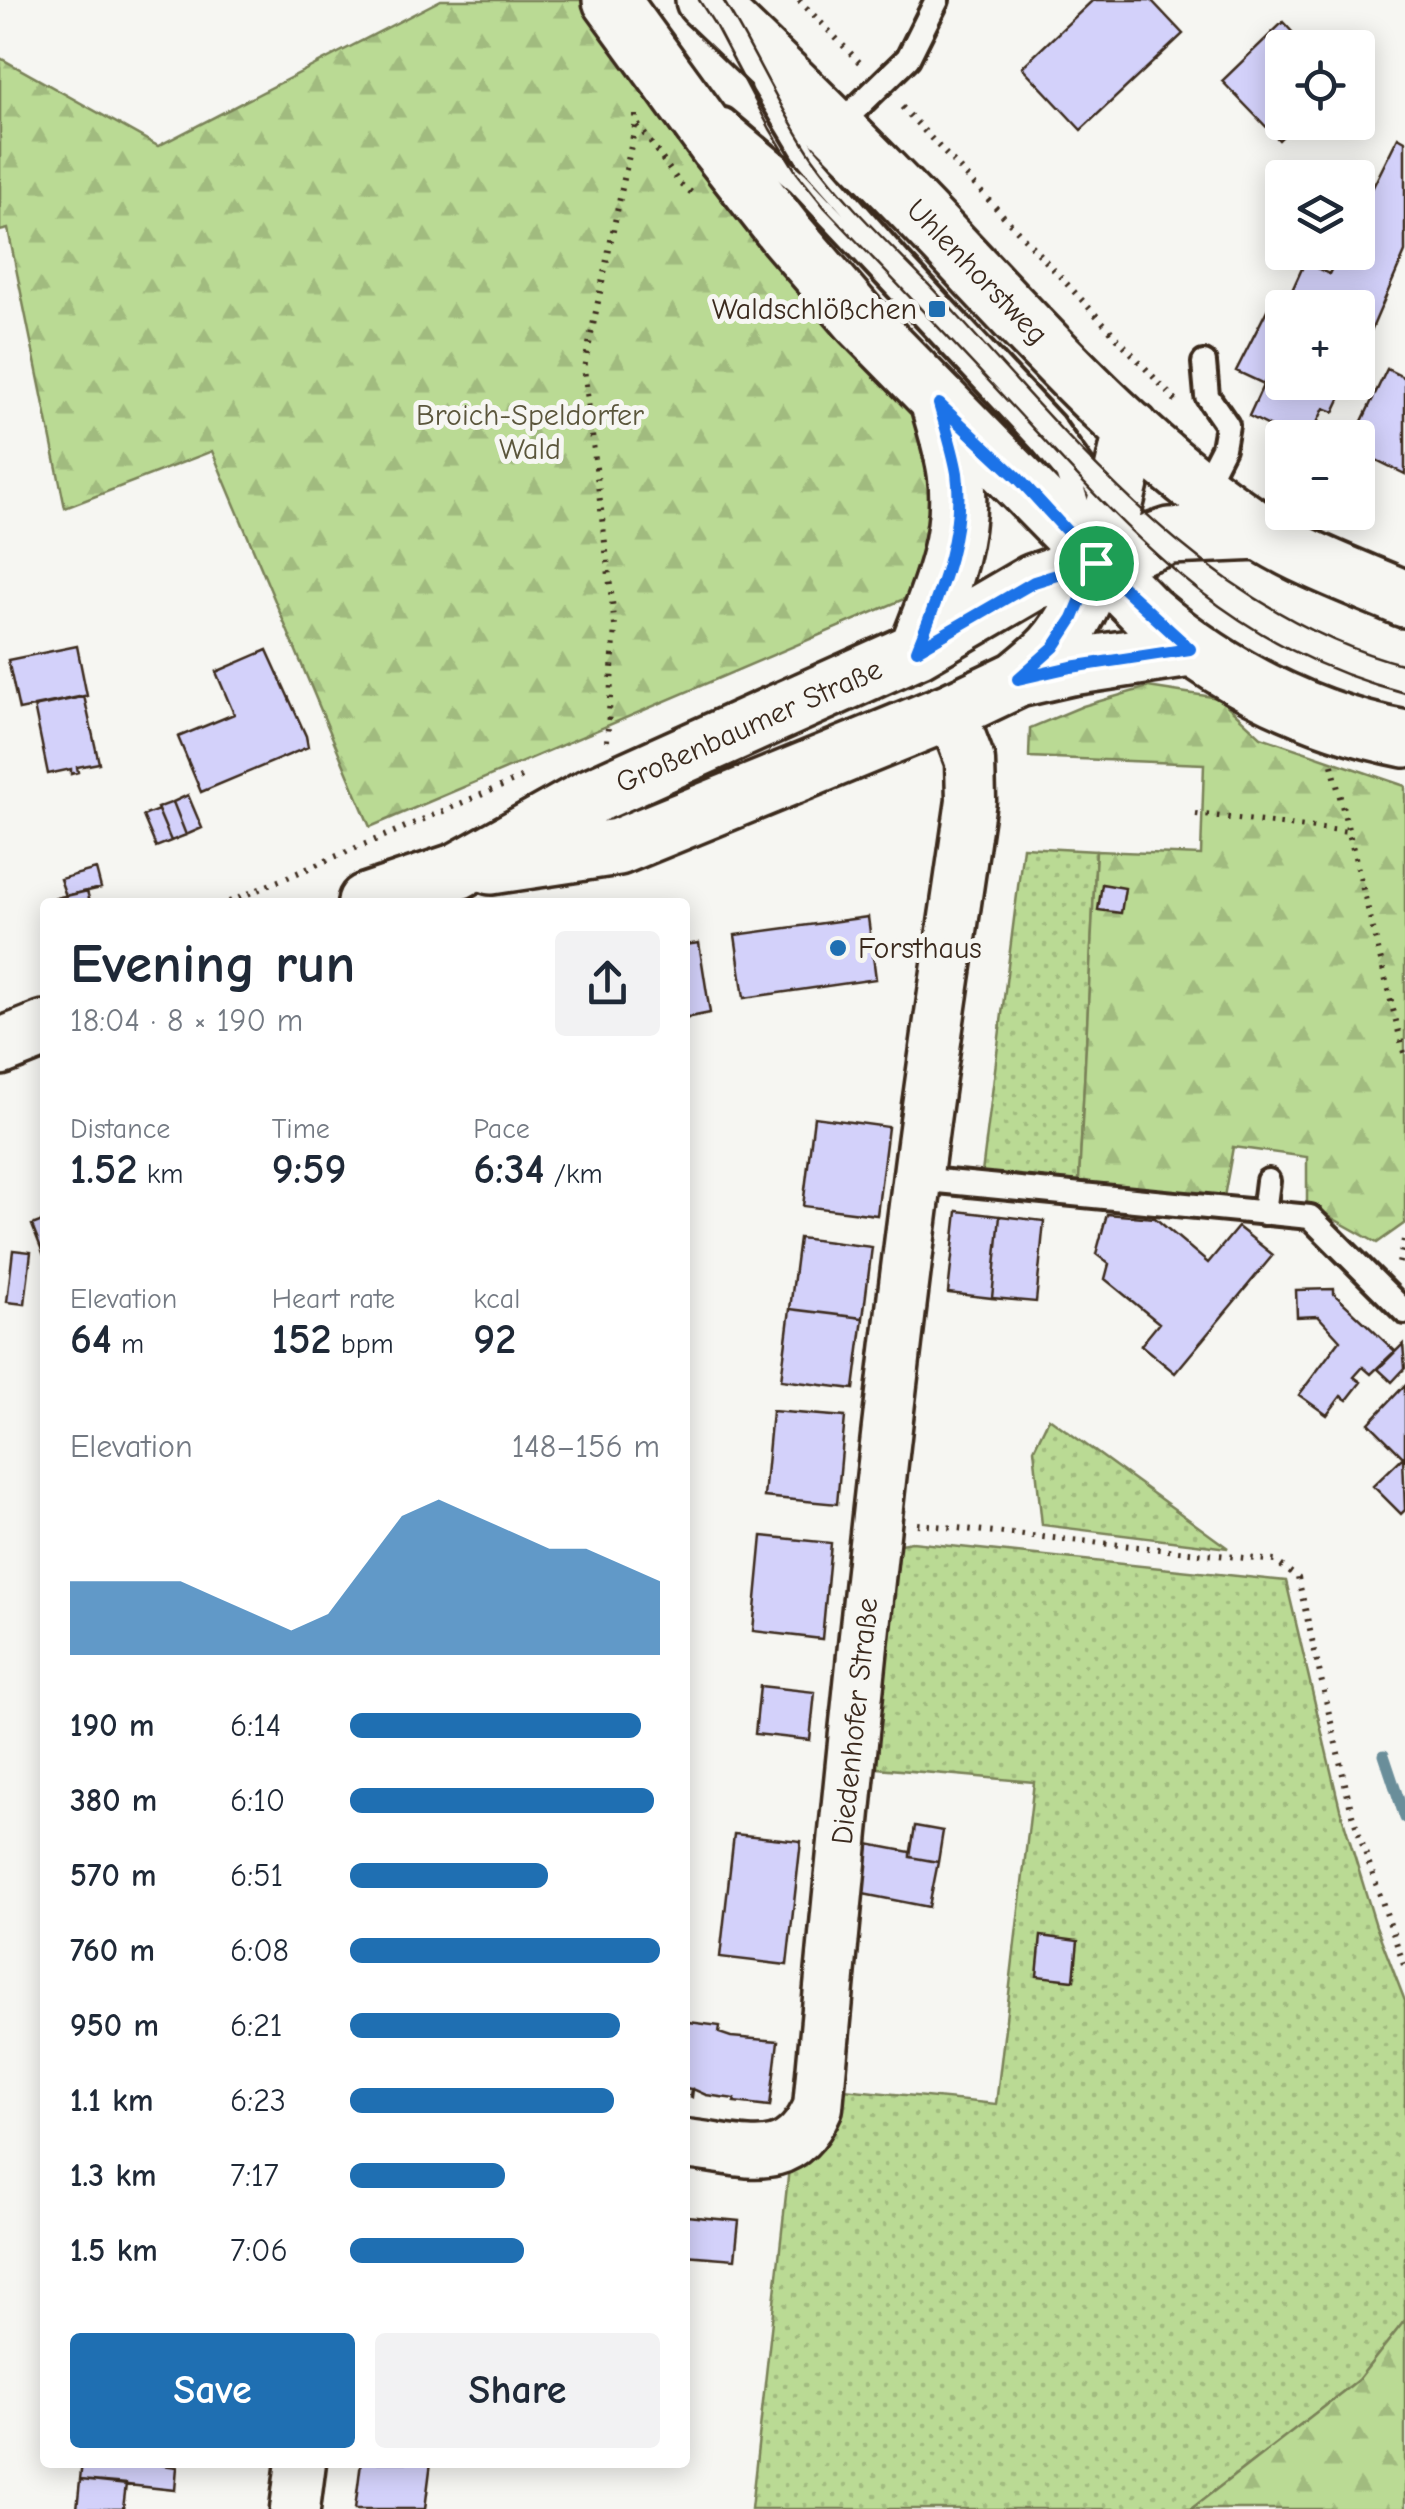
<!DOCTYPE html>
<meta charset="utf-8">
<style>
:root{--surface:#fff;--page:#f2f2f3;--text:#1f2937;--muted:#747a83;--accent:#1f6fb2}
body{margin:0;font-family:"Comic Neue",sans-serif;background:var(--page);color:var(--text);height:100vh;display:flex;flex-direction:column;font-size:38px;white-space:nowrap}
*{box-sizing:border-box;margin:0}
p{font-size:32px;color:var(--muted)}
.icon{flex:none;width:55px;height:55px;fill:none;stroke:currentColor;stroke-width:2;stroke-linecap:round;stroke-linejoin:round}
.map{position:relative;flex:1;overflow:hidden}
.panel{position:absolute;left:40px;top:898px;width:650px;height:1570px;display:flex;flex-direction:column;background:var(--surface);border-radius:10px;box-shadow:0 5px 25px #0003}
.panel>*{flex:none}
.tools{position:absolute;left:1265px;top:30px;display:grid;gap:20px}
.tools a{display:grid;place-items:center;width:110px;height:110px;border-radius:10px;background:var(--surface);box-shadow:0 5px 25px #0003;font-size:50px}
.pin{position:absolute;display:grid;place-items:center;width:85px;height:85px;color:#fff;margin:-42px;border:5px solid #fff;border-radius:50%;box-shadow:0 2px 10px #0007}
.round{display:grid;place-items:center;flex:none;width:105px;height:105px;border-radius:10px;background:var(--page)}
.head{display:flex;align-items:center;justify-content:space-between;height:170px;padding:0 30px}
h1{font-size:55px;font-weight:700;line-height:75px}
.stats{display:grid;grid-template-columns:repeat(3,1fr);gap:15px;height:170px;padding:10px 30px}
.stats div{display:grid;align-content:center}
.stats b{font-size:42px;font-weight:700}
.stats small{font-size:28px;font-weight:400}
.stats p{font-size:28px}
.chart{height:280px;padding:20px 30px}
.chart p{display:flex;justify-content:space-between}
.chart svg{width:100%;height:180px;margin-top:10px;fill:var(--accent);opacity:.7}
.button{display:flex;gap:20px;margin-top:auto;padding:20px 30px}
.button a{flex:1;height:115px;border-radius:10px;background:var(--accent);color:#fff;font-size:40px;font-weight:700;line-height:115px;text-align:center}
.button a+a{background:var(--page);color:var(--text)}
ul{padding:0 30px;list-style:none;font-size:32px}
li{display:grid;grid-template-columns:160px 120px 1fr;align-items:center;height:75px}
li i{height:25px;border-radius:12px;background:var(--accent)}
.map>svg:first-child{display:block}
</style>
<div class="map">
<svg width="1405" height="2509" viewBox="0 0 1405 2509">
<defs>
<pattern id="grass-dots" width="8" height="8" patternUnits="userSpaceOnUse" patternTransform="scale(2.5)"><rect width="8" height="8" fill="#bada94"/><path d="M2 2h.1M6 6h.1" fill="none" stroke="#a1bb7f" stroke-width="1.8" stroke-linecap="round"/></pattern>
<pattern id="forest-firs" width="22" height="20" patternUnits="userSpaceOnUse" patternTransform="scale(2.5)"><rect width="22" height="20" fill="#bada94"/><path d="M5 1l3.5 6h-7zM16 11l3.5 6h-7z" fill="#a1bb7f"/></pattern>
</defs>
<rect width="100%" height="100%" fill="#f6f6f2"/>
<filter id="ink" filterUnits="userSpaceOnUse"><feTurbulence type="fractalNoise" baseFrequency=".01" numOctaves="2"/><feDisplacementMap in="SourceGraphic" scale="20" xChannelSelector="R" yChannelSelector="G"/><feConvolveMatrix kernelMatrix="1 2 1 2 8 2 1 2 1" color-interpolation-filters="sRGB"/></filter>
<g filter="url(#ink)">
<!-- grass -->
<path fill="url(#grass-dots)" stroke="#7a8259" stroke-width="2.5" d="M 1023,847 L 1096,851 L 1079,1181 L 982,1173 Z
M 1049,1418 L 1228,1548 L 1042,1525 L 1034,1449 Z
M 912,1542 L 1286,1581 L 1340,1809 L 1376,1926 L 1405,2001 L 1405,2320 L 1358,2380 L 1191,2509 L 751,2509 L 789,2168 L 834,2088 L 996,2104 L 1034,1782 L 867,1767 L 893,1545 Z"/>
<!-- forest -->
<path fill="url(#forest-firs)" stroke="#7a8259" stroke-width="2.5" d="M 441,0 L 588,0 L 913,413 L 936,474 L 934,536 L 911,596 L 370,827 L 212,451 L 65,508 L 8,229 L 0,231 L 0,58 L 158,146 Z
M 1148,687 L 1219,698 L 1261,737 L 1405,786 L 1405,1223 L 1377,1243 L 1307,1204 L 1307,1157 L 1233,1147 L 1224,1197 L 1079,1181 L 1096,851 L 1201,855 L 1204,764 L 1029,757 L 1030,728 L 1083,706 Z
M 1405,2320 L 1405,2509 L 1191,2509 L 1358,2380 Z"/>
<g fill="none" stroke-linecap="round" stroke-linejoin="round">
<!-- stream -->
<path stroke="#6b8e9a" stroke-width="11" d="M 1384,1755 L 1405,1818"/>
</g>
<!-- building -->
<path fill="#d3d1fa" stroke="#3b2a1e" stroke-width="2.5" d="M 1093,0 L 1151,0 L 1183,34 L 1081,130 L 1022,67 Z
M 1283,22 L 1307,48 L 1282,48 L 1282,122 L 1297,122 L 1279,140 L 1222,81 Z
M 1398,137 L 1405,141 L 1405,252 L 1358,361 L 1358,308 L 1284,308 L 1305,262 L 1329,274 L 1340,252 L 1358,252 L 1358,217 Z
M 1268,308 L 1281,314 L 1282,310 L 1282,344 L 1264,384 L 1236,371 Z
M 1282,344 L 1282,382 L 1348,382 L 1334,412 L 1324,408 L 1310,438 L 1293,438 L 1249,416 Z
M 1387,369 L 1405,378 L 1405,474 L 1358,451 L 1358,438 L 1354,438 Z
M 77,646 L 87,696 L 19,710 L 8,660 Z
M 267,650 L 306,736 L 308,747 L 201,792 L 178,737 L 234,714 L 216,672 Z
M 84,696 L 99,763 L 77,767 L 78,772 L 71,774 L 71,769 L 48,774 L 34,706 Z
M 188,795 L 202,828 L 186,835 L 173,802 Z
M 173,802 L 186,835 L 171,841 L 157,808 Z
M 158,810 L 171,841 L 156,847 L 143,816 Z
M 96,869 L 101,888 L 66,896 L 60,879 Z
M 1102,884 L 1125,888 L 1121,913 L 1098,910 Z
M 87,891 L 90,902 L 52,902 L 51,899 Z
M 868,917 L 876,979 L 744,998 L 735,935 Z
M 699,943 L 710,1013 L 690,1017 L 685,1020 L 685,945 Z
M 814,1117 L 888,1127 L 877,1215 L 803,1206 Z
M 957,1211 L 1000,1216 L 992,1298 L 948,1293 Z
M 1107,1214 L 1155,1218 L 1208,1263 L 1238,1227 L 1273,1255 L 1175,1373 L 1141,1345 L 1159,1323 L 1105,1279 L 1109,1264 L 1096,1254 Z
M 1000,1216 L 1044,1221 L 1036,1302 L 992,1298 Z
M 45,1220 L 45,1258 L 32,1225 Z
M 799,1238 L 872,1247 L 863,1318 L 790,1309 Z
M 13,1250 L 31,1252 L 25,1304 L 7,1302 Z
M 1334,1289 L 1334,1294 L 1395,1351 L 1371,1374 L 1363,1367 L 1354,1377 L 1361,1382 L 1347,1400 L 1341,1396 L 1327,1415 L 1299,1395 L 1340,1340 L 1318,1316 L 1297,1317 L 1296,1290 Z
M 790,1309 L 863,1318 L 854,1389 L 781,1380 Z
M 1403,1344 L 1405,1368 L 1392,1382 L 1378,1369 Z
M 1405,1385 L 1405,1459 L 1369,1423 Z
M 772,1411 L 845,1417 L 837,1504 L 764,1497 Z
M 1403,1457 L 1405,1510 L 1401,1514 L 1373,1486 Z
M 762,1536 L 831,1543 L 822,1639 L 753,1631 Z
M 760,1686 L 815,1692 L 810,1740 L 755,1734 Z
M 915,1826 L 943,1831 L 938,1862 L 910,1857 Z
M 734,1834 L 801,1841 L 787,1965 L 720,1957 Z
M 868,1844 L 910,1852 L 910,1857 L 938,1862 L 929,1907 L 858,1893 Z
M 1041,1936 L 1078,1941 L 1074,1980 L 1037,1976 Z
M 689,2022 L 720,2026 L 719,2033 L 731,2037 L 778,2041 L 770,2106 L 734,2102 L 735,2099 L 706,2095 L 693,2089 L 692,2097 L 690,2096 L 691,2089 L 685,2088 L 685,2030 L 688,2030 Z
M 686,2216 L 739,2221 L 735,2259 L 685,2255 Z
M 82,2462 L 140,2462 L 177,2467 L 175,2490 L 80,2480 Z
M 361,2462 L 431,2462 L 425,2509 L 355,2509 Z
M 80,2480 L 126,2484 L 123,2509 L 77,2509 Z"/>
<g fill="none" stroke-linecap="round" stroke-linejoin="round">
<!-- lane casing -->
<g stroke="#3b2a1e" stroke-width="30">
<path id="lane" d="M 763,84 L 806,155 L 899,261 L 1052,424 L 1110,506
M 724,120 L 798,182 L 1041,441 L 1067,472 L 1086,530
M 837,127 L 908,58 L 937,0
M 1202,489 L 1223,448 L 1227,425 L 1207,396 L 1204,363
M 917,1179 L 1310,1217 L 1405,1312
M 1264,1213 L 1268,1181"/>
</g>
<!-- street casing -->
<g stroke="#3b2a1e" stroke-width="55">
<path id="street" d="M 685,2144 C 745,2150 789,2173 818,2107 C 846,1798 877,1490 917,1182 C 933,1054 953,927 971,800 L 970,761 L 951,711
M 295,2509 L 301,2462"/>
</g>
<!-- secondary casing -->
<g stroke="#3b2a1e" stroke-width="62">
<path id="secondary" d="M 611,0 L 718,147 L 787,235 L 862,322 L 1148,613 C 1223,677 1307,720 1405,739
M 704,0 C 786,78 867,157 945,240 C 1042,343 1141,455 1261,532 C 1305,560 1357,578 1405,599
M 917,650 C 939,594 965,535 956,473 C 953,450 945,426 939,404
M 1018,679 C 1030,669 1043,659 1053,648 C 1097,600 1118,493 1132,430
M 491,866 L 618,847 L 951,711 L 1018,679 L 1071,667 L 1190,649
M 366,902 L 458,871 L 590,797 L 917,650 L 1034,582 L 1170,536 L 1260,532
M 0,1047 L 45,1029"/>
</g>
<!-- path -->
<path stroke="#3b2a1e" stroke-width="6" stroke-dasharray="2.5 8" stroke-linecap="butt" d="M 799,0 L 862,65
M 902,107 L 1176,401
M 636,115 L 636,122 L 680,184 L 692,193
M 607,741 L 615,626 L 584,368 L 636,122
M 1332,765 L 1405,1057
M 1196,814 L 1348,832
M 229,902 L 523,777
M 1399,1263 L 1405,1235
M 917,1524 L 1275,1561 L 1298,1578 L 1352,1814 L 1405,1968"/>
<!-- lane -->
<use href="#lane" stroke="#f6f6f2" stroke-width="22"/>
<!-- street -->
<use href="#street" stroke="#f6f6f2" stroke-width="48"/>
<!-- secondary -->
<use href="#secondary" stroke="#f6f6f2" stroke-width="55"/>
<!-- tram -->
<path stroke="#3b2a1e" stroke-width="2.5" d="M 699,0 L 715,25 L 770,129 L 797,173 L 825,208 C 888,274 951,340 1013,407 C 1133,536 1227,647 1405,693
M 723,0 C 755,51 779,109 813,158 C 851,211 903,256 947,304 C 1077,446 1210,614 1405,665"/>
</g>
</g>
<g fill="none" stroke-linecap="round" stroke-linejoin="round" filter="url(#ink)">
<!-- route casing -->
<g stroke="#fff" stroke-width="20">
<path id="route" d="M 1096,563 L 1034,582 L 917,650 C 939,594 965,535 957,473 C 953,450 945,426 939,404 L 1019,479 L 1096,563 L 1073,618 L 1054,647 L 1018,679 L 1071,667 L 1190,649 L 1096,563"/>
</g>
<!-- route -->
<use href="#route" stroke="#1a73e8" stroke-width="12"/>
</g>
<!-- markers -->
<g fill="#1f6fb2" stroke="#f6f6f2" stroke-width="4">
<rect x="927" y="299" width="20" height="20" rx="5"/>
<circle cx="838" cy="948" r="10"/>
</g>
<g text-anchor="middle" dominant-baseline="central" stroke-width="10" stroke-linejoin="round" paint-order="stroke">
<!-- street labels -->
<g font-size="30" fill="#3b2a1e" stroke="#f6f6f2">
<text transform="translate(977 272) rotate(46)">Uhlenhorstweg</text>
<text transform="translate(749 726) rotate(-24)">Großenbaumer Straße</text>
<text transform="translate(855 1721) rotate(-84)">Diedenhofer Straße</text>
</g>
<!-- poi labels -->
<g font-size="30" fill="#3b2a1e" stroke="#f6f6f2" text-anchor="end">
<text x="917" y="309">Waldschlößchen</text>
<text x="858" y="948" text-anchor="start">Forsthaus</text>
</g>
<!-- park labels -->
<g font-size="30" fill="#5b563c" stroke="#f6f6f2">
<text x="530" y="415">Broich-Speldorfer<tspan x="530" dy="34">Wald</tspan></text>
</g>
</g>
</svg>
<div class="tools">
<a><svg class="icon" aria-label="locate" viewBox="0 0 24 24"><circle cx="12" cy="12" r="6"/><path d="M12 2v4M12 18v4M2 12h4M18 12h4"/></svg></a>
<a><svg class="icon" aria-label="layers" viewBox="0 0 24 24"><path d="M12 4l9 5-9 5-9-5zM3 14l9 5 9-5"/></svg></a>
<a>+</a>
<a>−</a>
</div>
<div class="pin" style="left:1096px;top:563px;background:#1e9e55"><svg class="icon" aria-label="arrive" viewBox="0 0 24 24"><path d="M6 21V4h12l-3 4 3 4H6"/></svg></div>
<section class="panel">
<div class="head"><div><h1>Evening run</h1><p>18:04 · 8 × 190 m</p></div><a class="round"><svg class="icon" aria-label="share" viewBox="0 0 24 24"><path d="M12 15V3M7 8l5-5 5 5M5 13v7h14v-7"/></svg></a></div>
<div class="stats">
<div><p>Distance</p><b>1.52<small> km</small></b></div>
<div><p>Time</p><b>9:59</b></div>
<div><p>Pace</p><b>6:34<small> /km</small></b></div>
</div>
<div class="stats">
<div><p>Elevation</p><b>64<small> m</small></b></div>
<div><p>Heart rate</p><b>152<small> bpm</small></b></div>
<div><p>kcal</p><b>92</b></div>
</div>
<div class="chart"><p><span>Elevation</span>148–156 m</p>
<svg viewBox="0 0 160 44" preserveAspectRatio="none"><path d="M0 44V26L10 26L20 26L30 26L40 30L50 34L60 38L70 34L80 22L90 10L100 6L110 10L120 14L130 18L140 18L150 22L160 26V44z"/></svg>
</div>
<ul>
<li><b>190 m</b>6:14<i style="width:94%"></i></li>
<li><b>380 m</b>6:10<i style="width:98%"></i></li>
<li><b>570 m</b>6:51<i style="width:64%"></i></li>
<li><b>760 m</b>6:08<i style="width:100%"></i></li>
<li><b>950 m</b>6:21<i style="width:87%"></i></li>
<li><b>1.1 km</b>6:23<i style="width:85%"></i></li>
<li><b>1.3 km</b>7:17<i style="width:50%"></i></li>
<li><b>1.5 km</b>7:06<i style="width:56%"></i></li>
</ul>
<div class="button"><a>Save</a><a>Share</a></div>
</section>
</div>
